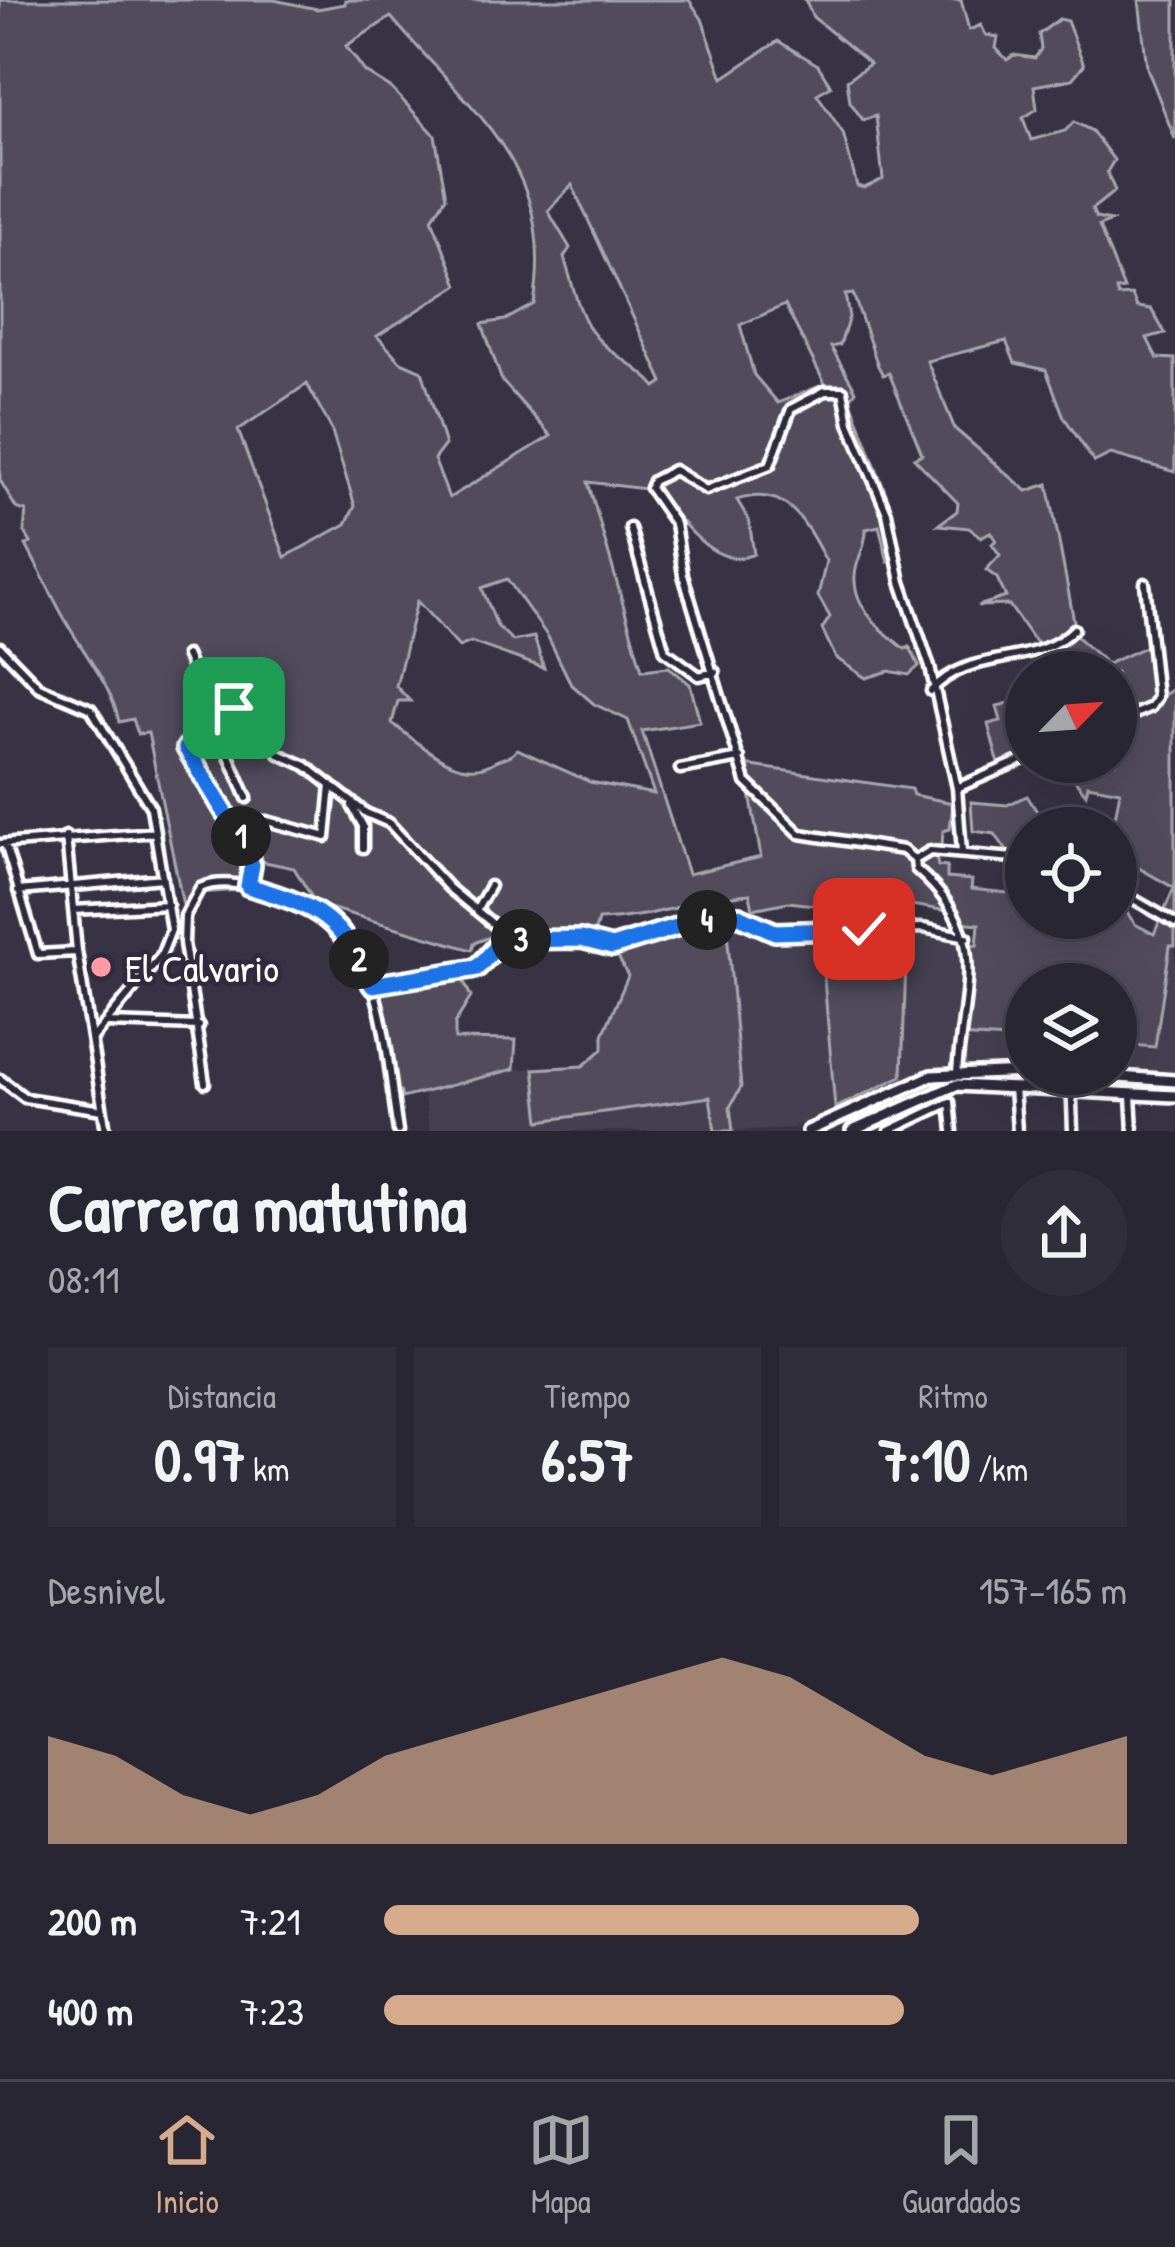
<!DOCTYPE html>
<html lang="es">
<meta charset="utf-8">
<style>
:root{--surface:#292634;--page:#312e3c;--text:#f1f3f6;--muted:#a5a5ac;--line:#45434f;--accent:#d6ab8b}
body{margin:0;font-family:"Patrick Hand",sans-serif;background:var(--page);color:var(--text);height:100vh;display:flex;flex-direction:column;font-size:45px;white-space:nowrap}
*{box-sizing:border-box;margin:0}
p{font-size:39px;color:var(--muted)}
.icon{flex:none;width:66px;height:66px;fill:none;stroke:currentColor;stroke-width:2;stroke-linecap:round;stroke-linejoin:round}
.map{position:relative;height:1131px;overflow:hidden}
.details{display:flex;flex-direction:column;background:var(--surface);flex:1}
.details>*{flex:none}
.needle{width:78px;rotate:65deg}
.controls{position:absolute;left:1005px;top:651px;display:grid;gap:24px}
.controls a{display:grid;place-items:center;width:132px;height:132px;border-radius:50%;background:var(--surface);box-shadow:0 12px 48px #0002,0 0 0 3px var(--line);font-size:60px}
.pin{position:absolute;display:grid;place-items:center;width:102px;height:102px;color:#fff;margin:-51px;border-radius:24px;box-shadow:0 6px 18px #0006}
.km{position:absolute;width:60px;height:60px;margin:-30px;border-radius:50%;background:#222;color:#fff;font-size:33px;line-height:60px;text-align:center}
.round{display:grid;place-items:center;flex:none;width:126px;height:126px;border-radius:63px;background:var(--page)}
.overview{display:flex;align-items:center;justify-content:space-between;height:204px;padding:0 48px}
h1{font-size:66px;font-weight:700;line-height:90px}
.figures{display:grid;grid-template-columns:repeat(3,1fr);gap:18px;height:204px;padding:12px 48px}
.figures div{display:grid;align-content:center;border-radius:0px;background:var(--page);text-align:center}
.figures b{font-size:60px;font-weight:700}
.figures small{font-size:33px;font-weight:400}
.figures p{font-size:33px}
.chart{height:336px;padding:24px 48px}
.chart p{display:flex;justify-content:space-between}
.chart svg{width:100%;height:216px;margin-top:12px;fill:var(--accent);opacity:.7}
ul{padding:0 48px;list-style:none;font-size:39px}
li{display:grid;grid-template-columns:192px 144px 1fr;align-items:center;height:90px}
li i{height:30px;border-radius:15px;background:var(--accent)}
.menu{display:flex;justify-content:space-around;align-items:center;height:168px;border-top:3px solid var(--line);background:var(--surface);font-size:33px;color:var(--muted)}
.menu a{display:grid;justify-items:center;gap:6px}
.menu .on{color:var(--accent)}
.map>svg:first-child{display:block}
</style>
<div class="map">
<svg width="1175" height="1131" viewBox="0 0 1175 1131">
<rect width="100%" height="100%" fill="#373345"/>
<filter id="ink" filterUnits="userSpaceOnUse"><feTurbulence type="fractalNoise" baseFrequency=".00833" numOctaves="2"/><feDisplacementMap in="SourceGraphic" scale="24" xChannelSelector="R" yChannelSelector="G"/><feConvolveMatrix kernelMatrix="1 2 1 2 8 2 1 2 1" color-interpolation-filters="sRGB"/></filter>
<g filter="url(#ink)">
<!-- built -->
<path fill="#444051" d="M 739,918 L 767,937 L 820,932 L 835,1108 L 792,1128 L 733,1131 L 730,1107 L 741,1086 L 726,920 Z
M 907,933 L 966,943 L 957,1036 L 1026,1040 L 1026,1074 L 1116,1074 L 1116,1044 L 1155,1046 L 1170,945 L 1175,946 L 1175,1091 L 981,1080 L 955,1081 L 902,1100 Z
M 514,1069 L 534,1069 L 540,1121 L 711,1097 L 715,1131 L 430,1131 L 423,1093 Z"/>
<!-- green -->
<path fill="#514c5c" stroke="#a8a6ae" stroke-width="3" fill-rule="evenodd" d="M 0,0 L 274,0 L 317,9 L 345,4 L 345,0 L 689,0 L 702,19 L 723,78 L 778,41 L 818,65 L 831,86 L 817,94 L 843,133 L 857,186 L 864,188 L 883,179 L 876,116 L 863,120 L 850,102 L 847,80 L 870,64 L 813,17 L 805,0 L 961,0 L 969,30 L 981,25 L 986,35 L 998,37 L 996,48 L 1007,60 L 1014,55 L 1035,58 L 1041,49 L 1039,34 L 1059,19 L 1067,21 L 1084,65 L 1072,79 L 1034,86 L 1037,109 L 1023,118 L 1031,140 L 1065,131 L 1074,122 L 1092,131 L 1114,160 L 1107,172 L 1115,191 L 1092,209 L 1096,218 L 1111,221 L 1099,226 L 1124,289 L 1116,290 L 1118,296 L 1132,295 L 1137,307 L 1151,309 L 1165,333 L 1147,338 L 1157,358 L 1175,359 L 1175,472 L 1111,454 L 1094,462 L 1064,417 L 1046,370 L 1015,363 L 1006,341 L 927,361 L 955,429 L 1027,491 L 1048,484 L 1077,637 L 1107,664 L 1154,643 L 1162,696 L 1175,688 L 1175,946 L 1170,946 L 1155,1047 L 1116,1044 L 1116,984 L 1026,984 L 1026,1040 L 957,1036 L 966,943 L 977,945 L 979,924 L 960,922 L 954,912 L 905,904 L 886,916 L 825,917 L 824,906 L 788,902 L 753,909 L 750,894 C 698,898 651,919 598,920 L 594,935 L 545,934 L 531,922 L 474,943 L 472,950 L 316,904 L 294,868 L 255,860 L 239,890 L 200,893 L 184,910 L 148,733 L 138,734 L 133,719 L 119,722 C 112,688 89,660 71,630 C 55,603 41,573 26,545 L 31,543 L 24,531 L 26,511 L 16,508 L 0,480 ZM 391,17 C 472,113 556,164 534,304 L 505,320 L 482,324 L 502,381 L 551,436 L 449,498 L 434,459 L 445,445 L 422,371 L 401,362 L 377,336 L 458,285 L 432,219 L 446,197 L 435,135 L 392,89 L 365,72 L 346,46 ZM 572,185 L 663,382 L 656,387 C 639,366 615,358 597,338 C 579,318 572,282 564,257 L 570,248 L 548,211 ZM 853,294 L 878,366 L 883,375 L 889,373 L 922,454 L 914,458 L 958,503 L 957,511 L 938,525 L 969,528 L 981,537 L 990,532 L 996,540 L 992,544 L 1000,555 L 986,570 L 997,578 L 1006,597 L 978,606 L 1009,605 L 1032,638 L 1069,672 L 1116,672 L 1116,734 L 1122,753 L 1116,762 L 1090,762 L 1094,770 L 1073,778 L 1086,794 L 1088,785 L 1120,791 L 1113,828 L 1116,855 L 1174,888 L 1154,934 L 1135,924 L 1116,897 L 1116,918 L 1026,918 L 1026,895 L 971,889 L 972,880 L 947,878 L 947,867 L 938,866 L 934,847 L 942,846 L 943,831 L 950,829 L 953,803 L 913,795 L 911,789 L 745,765 L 761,857 L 688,874 L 642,731 L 700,722 L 690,684 L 669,667 L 642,670 L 588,482 L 653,490 C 679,514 712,573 754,554 L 749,520 L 737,500 C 786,484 804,520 826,561 L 818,596 L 830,617 L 822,629 L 836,658 L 866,678 L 889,671 L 909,675 L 919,666 L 910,647 L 905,649 C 883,632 853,608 855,576 C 856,558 867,546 866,529 L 879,526 L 888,562 L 901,559 L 891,507 L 850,399 L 856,391 L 831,347 L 840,345 L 849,317 L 845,295 ZM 785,305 L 825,384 L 778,403 L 754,375 L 740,325 ZM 307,384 L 331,428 L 355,506 L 346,524 L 285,557 L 238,430 ZM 507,579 L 548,637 L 571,684 L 594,704 L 628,720 L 654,794 L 590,782 L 517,749 C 510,759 504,756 494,762 C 460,784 419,743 392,723 L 398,701 L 410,701 L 396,686 L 417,601 L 459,647 L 471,642 L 544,668 L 534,637 L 513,641 L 497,626 L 482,588 Z
M 1139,0 L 1175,0 L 1175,139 L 1147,68 Z
M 1026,699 L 1026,758 L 1000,769 L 988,724 L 1001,721 L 997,706 Z
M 1027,796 L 1044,822 L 1074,803 L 1090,824 L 1111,828 L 1026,828 L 1026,855 L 1009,854 L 995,834 L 973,831 L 971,802 L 1007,805 Z
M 726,920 L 741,1087 L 730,1107 L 733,1131 L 715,1131 L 710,1097 L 540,1121 L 534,1069 L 583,1066 L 603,1049 L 603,1035 L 628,976 L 616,953 Z
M 820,932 L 907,933 L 902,1076 L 835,1108 Z
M 459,971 L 471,997 L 455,1023 L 455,1039 L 516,1040 L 514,1069 L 402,1098 L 400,1091 L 386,1093 L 372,985 Z"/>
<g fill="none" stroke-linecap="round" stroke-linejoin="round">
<!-- street casing -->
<g stroke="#fff" stroke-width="15">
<path id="street" d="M 630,528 L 665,651 L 699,676 L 715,672
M 0,647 L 39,687 L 91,709 L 151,808 L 171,930 L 161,956 L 93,1038
M 186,655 L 247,798
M 931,691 C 969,647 1035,669 1074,629
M 208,712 L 234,708
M 1116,722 L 1151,707 L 1157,697 L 1145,583
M 218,737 L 186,748 L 246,847 L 252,865 L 248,885
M 222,746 L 252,736
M 279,754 L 306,766 L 366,813 L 389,823 L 449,888 L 499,929 L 503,940
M 680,769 L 740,758
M 957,788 L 1026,758
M 352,806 L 363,826 L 363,848
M 1104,820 L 1107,828
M 235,822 L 267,821 L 326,837 L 331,785
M 66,836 L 77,951 L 106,1131
M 0,844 L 156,832
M 5,844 L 38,954 L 76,952
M 915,860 L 903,850 L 800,834 L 746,782 L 683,575 L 675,524 L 650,488 L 653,481 L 674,470 L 706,490 L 770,465 L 791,409 L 825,391 L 843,391 L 849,423 L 887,513 L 901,582 L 930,667 L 957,788 L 962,852
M 1116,889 L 1175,923
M 18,891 L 163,878
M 477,909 L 490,886
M 73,910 L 168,905
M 372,985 L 477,968 L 503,940 L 581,939 L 612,947 L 698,921 L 739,916 L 775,932 L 923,928 L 967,937
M 108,1023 L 199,1026
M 957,1072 C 964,981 991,934 916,869 L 915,860 L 930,851 L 1026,859
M 1071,1074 L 1073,1131
M 0,1079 L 25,1098 L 102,1110
M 205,1083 L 184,943 L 185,916 L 200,888 C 223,878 250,886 273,893 C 293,899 317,905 333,919 C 386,966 387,1066 398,1131
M 1014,1087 L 1017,1131
M 1131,1096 L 1133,1131
M 950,1102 L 953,1131
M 889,1131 L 950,1102"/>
</g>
<!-- primary casing -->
<g stroke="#fff" stroke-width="18">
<path id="primary" d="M 1075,1074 L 1175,1081
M 808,1131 L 931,1076 L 1026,1072
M 852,1131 L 956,1085 L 1175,1096"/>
</g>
<!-- street -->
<use href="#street" stroke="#2f2a3d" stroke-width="6"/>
<!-- primary -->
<use href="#primary" stroke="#2f2a3d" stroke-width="9"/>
</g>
</g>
<g fill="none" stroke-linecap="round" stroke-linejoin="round" filter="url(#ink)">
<!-- route casing -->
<g stroke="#fff" stroke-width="24">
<path id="route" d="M 234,708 L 208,712 L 218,737 L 186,748 L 246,847 L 252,865 L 248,886 C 321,908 338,916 372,985 L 477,968 L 503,940 L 581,939 L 612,947 L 698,920 L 739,916 L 775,932 L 864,929"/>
</g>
<!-- route -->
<use href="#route" stroke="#1a73e8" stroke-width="15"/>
</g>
<!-- markers -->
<circle fill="#ff9aa2" stroke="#2f2a3d" stroke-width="4.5" cx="101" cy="967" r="12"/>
<g text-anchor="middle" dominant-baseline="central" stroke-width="9" stroke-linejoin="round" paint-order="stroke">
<!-- poi labels -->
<g font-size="39" fill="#fff" stroke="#2f2a3d" text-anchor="start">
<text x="125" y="967">El Calvario</text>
</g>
</g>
</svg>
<div class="controls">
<a><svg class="needle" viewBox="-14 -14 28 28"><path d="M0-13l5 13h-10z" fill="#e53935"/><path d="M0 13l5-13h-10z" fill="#a5a5ac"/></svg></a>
<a><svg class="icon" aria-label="locate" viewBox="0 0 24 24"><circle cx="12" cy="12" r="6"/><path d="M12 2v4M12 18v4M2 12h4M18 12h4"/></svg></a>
<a><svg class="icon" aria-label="layers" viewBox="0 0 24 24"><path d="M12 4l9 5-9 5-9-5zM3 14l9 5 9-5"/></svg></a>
</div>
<div class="pin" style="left:234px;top:708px;background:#1e9e55"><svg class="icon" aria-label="arrive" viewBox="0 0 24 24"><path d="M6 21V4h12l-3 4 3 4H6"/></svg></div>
<div class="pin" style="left:864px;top:929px;background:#d93025"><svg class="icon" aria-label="check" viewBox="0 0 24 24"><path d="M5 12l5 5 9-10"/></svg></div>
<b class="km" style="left:241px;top:836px">1</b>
<b class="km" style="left:359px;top:959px">2</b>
<b class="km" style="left:521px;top:939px">3</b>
<b class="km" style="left:707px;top:920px">4</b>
</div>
<section class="details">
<div class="overview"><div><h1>Carrera matutina</h1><p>08:11</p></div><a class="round"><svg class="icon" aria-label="share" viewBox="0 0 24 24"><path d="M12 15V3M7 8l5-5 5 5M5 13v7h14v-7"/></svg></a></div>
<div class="figures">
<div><p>Distancia</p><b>0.97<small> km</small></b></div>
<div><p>Tiempo</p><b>6:57</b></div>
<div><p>Ritmo</p><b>7:10<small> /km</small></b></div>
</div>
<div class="chart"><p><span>Desnivel</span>157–165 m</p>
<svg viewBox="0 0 160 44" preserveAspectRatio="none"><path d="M0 44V22L10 26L20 34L30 38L40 34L50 26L60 22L70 18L80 14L90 10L100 6L110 10L120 18L130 26L140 30L150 26L160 22V44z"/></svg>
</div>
<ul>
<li><b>200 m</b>7:21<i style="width:72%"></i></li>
<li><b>400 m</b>7:23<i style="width:70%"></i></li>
</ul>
</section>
<nav class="menu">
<a class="on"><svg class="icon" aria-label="home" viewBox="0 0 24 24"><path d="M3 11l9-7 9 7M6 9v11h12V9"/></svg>Inicio</a>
<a><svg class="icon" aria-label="map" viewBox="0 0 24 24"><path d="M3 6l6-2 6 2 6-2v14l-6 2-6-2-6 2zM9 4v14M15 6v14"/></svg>Mapa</a>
<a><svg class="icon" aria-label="saved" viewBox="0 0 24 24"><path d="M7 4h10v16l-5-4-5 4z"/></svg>Guardados</a>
</nav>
